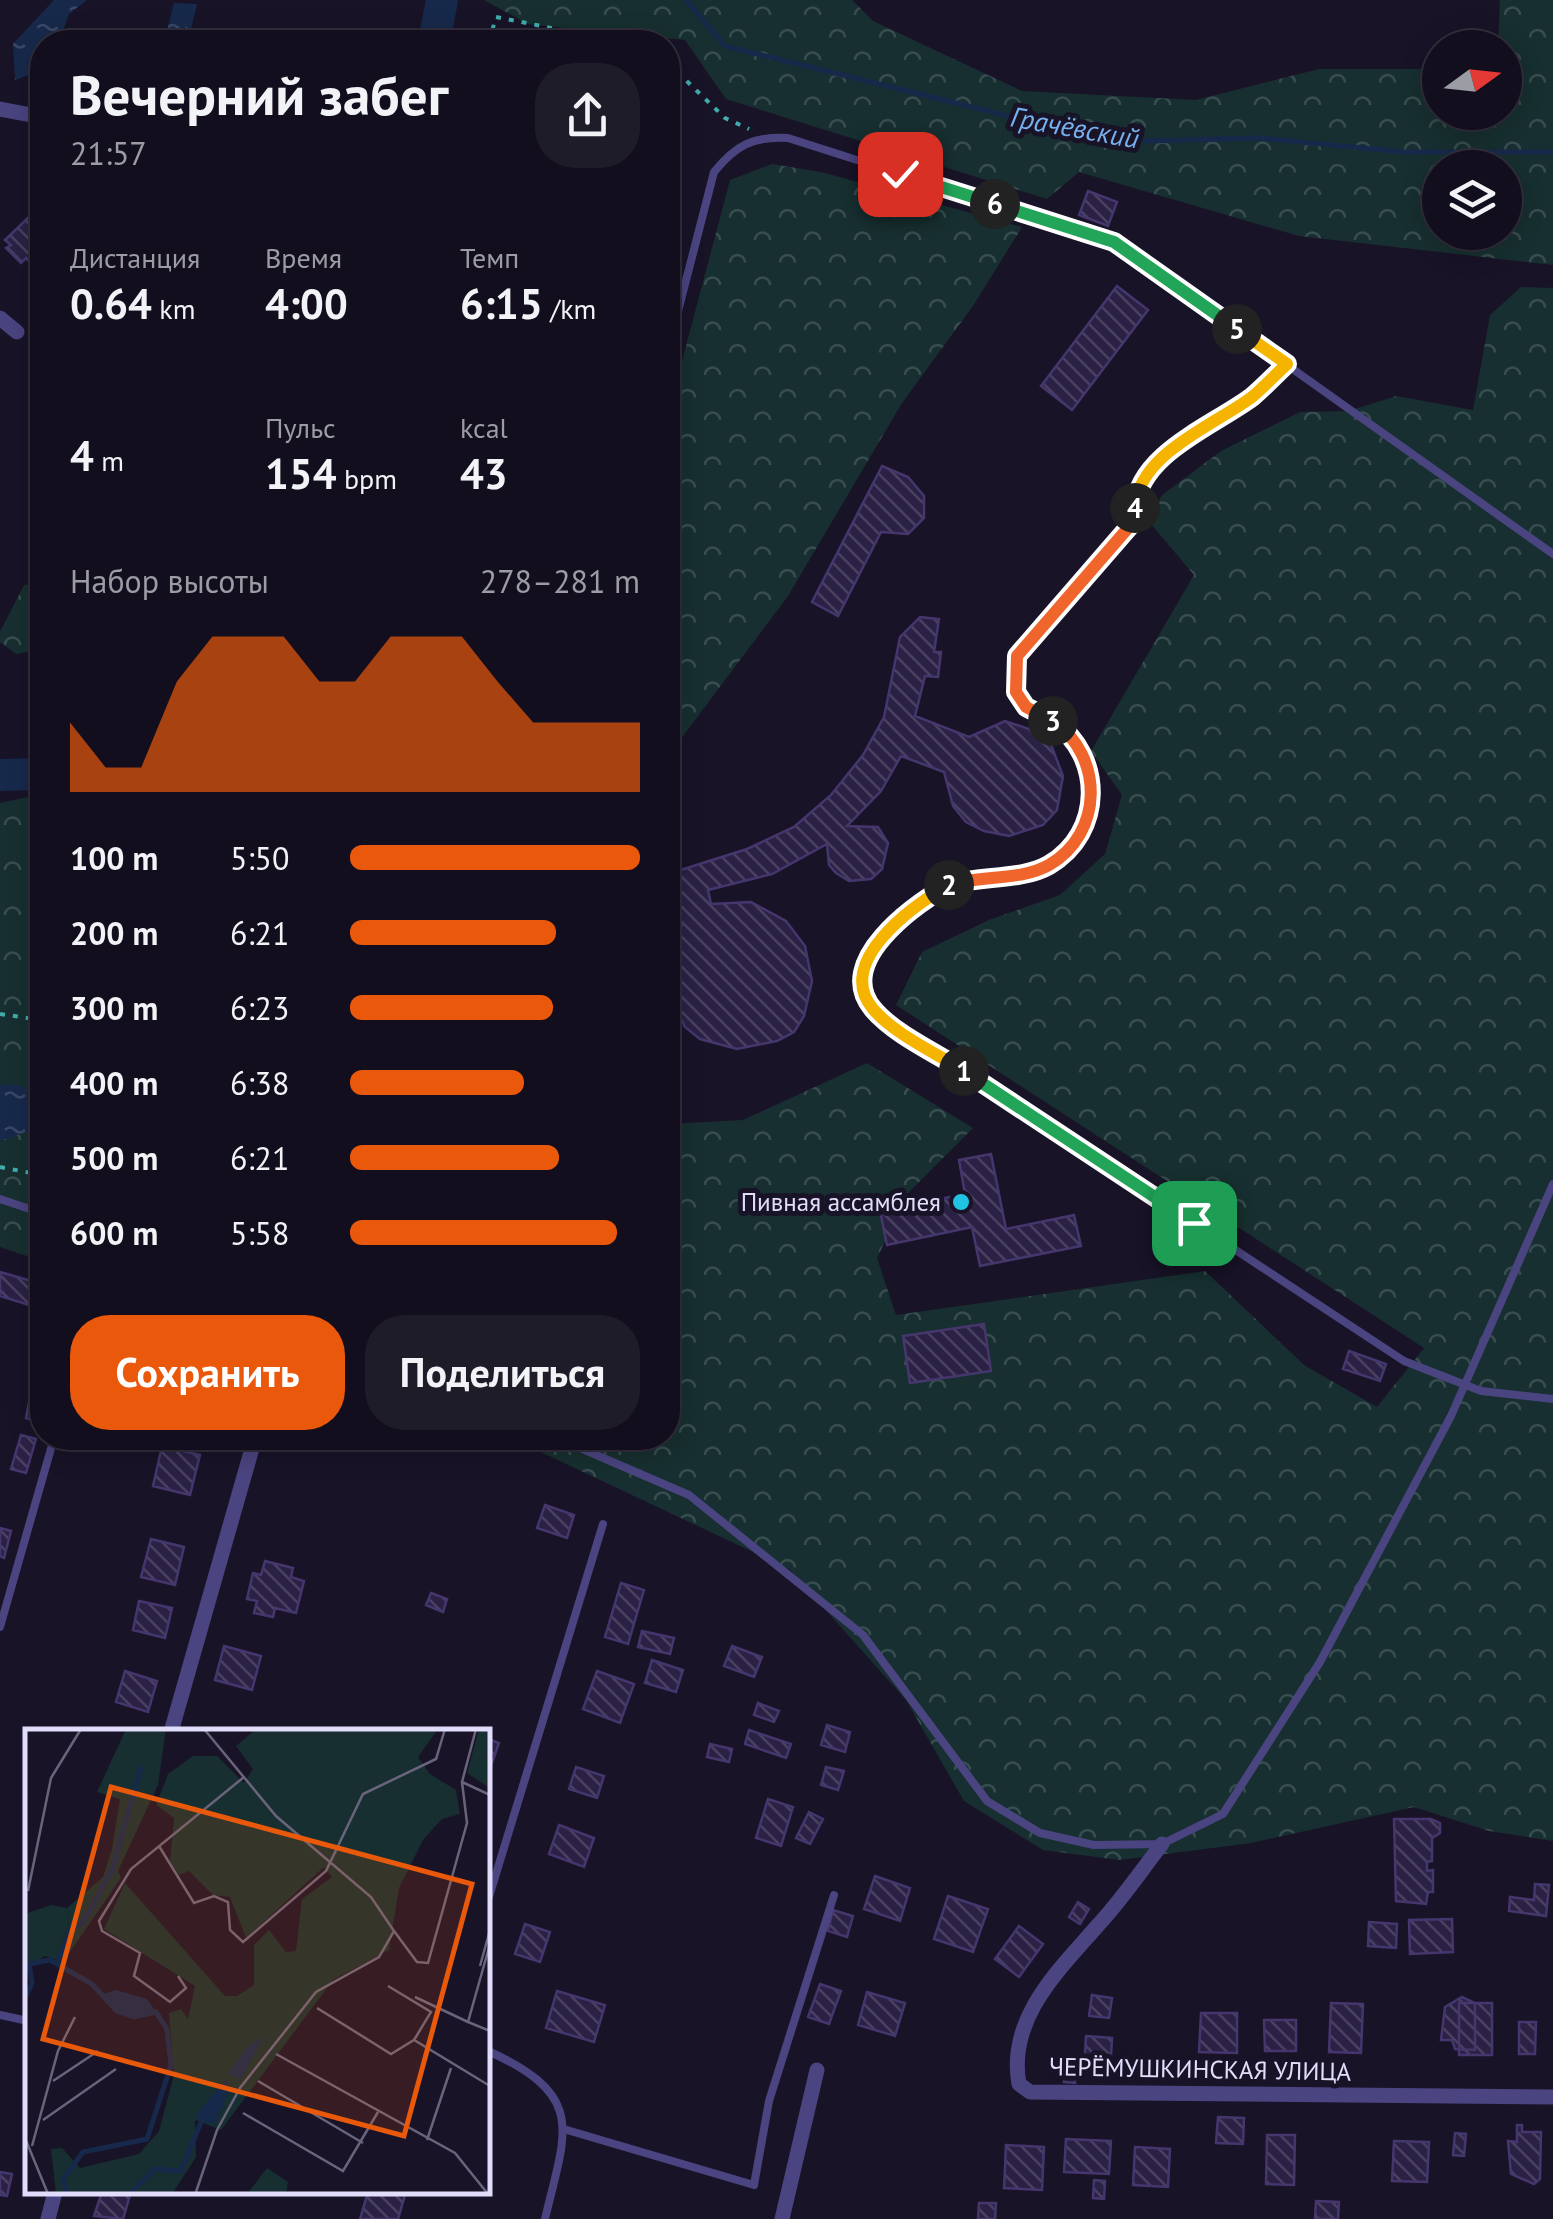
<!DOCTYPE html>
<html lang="ru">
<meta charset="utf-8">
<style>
:root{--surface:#120e1d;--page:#1f1c2a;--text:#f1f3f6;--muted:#9c9ca4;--line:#312e3b;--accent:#ea580c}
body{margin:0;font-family:"PT Sans",sans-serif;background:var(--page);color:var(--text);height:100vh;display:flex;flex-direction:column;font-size:38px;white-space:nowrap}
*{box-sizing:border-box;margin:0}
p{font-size:32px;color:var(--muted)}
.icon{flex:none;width:55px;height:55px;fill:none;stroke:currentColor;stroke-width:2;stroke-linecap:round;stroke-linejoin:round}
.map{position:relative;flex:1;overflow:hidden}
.details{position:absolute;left:30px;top:30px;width:650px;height:1420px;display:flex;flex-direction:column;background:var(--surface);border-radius:40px;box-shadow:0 5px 25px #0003,0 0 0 2px var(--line)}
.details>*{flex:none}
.needle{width:65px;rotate:75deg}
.controls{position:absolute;left:1422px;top:30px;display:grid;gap:20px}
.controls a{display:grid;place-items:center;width:100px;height:100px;border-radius:50%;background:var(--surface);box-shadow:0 5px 25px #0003,0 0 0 2px var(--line);font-size:50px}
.pin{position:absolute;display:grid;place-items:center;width:85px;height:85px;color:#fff;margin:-42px;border-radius:20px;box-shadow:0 5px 15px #0006}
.km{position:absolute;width:50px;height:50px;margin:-25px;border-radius:50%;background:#222;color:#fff;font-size:28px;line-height:50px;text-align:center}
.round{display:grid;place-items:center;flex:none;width:105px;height:105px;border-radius:40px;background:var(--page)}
.head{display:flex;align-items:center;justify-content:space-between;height:170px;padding:0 40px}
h1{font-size:55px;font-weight:700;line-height:75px}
.figures{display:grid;grid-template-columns:repeat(3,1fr);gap:15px;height:170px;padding:10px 40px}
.figures div{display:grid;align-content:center}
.figures b{font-size:42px;font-weight:700}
.figures small{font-size:28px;font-weight:400}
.figures p{font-size:28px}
.chart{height:280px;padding:20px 40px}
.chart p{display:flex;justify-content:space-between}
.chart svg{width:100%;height:180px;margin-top:10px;fill:var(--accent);opacity:.7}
.button{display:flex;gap:20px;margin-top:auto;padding:20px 40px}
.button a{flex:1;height:115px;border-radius:40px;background:var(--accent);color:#fff;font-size:40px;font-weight:700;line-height:115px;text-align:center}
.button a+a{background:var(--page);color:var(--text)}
ul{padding:0 40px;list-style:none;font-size:32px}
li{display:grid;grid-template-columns:160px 120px 1fr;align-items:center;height:75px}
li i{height:25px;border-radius:12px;background:var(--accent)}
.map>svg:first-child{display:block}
</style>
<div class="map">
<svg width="1553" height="2219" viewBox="0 0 1553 2219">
<defs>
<pattern id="forest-crowns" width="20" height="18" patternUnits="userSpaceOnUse" patternTransform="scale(2.5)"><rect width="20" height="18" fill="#172f30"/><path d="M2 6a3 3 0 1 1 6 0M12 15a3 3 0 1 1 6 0" fill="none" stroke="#384d4f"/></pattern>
<pattern id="water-ripples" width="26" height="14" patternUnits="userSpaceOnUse" patternTransform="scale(2.5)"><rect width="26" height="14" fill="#17294b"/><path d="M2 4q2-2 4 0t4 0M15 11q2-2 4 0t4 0" fill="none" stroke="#384866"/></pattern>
<pattern id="building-back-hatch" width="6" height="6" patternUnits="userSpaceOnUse" patternTransform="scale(2.5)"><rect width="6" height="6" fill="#2b2145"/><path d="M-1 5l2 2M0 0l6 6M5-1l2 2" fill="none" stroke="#494161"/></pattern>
</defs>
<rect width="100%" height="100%" fill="#181327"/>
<!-- forest -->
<path fill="url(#forest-crowns)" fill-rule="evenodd" d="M 484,0 L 852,0 L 873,21 L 1022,91 L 1196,100 L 1319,69 L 1440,69 L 1440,112 L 1505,112 L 1505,48 L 1498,47 L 1500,0 L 1553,0 L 1553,265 L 1299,236 L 1079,172 L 1047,199 L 726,99 L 685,40 L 528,24 ZM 1440,168 L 1505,168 L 1505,232 L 1440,232 Z
M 772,164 L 821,172 L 1022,227 L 973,306 L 902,403 L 788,596 L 668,756 L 668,414 L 730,180 Z
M 1521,287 L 1553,288 L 1553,1841 L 1489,1831 L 1414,1807 L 1251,1843 L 1119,1860 L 1043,1850 L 964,1801 L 906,1700 L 789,1569 L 511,1438 L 668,1438 L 668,1124 L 743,1120 L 867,1063 L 973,1128 L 909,1192 L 877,1258 L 896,1315 L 1205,1271 L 1304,1365 L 1377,1407 L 1424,1348 L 896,1005 L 922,952 L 989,920 L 1060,895 L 1105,854 L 1122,795 L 1091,751 L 1194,575 L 1151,524 L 1161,496 L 1221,451 L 1300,412 L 1349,411 L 1396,396 L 1473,410 L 1490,315 Z
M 42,583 L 42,649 L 16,654 L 0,642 L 0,632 L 24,585 Z
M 42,794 L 42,1261 L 0,1247 L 0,803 Z"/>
<!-- water -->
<path fill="url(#water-ripples)" d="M 54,0 L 87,0 L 69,14 L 59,42 L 42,42 L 42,70 L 15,80 L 13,44 Z
M 174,3 L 197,4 L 188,42 L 164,42 Z
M 0,1085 L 20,1085 L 41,1098 L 42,1113 L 32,1130 L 0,1141 Z"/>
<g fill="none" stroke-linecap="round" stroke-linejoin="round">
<!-- stream -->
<path stroke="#17294b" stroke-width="5" d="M 686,0 L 725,46 L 1081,134 L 1146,141 L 1260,138 L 1404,152 L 1553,152
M 38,1120 L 42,1123"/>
<!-- river -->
<path stroke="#17294b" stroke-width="32" d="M 434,42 L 442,0
M 0,775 L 42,774"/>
</g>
<!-- building -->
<path fill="url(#building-back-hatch)" stroke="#45366e" stroke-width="2.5" d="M 1088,191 L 1117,202 L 1108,226 L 1079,215 Z
M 35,211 L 42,219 L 42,255 L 32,265 L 26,258 L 21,263 L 6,248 L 11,245 L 5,240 Z
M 1117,286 L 1148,310 L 1072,410 L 1041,386 Z
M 882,466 L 908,477 L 924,496 L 924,518 L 908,534 L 881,532 L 838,616 L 812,602 Z
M 920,617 L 939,619 L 934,652 L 941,652 L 938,677 L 925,676 L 915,716 L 969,737 L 1005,721 L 1041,733 L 1050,742 L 1063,776 L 1057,810 L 1043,825 L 1009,836 L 984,831 L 966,822 L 953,806 L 944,772 L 901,756 L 881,791 L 847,826 L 878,827 L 888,843 L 882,869 L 871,879 L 849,881 L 836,873 L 829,865 L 827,844 L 772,874 L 708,890 L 711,904 L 751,902 L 786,921 L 805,946 L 812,981 L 804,1016 L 794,1032 L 777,1041 L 737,1049 L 700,1039 L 685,1027 L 668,993 L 668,955 L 683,923 L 668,909 L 668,874 L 747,849 L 794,827 L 831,795 L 863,755 L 884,717 L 900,637 Z
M 991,1154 L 1006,1229 L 1074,1215 L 1081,1246 L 980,1266 L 972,1227 L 887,1245 L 880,1211 L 965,1194 L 959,1160 Z
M 0,1272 L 42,1284 L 42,1309 L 0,1296 Z
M 984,1324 L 991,1371 L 910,1383 L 903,1336 Z
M 42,1335 L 42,1414 L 40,1422 L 26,1418 Z
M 1349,1351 L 1386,1364 L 1380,1381 L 1343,1369 Z
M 21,1435 L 36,1439 L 26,1473 L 11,1469 Z
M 162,1446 L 200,1455 L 190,1495 L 153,1486 Z
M 545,1505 L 574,1515 L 567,1538 L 537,1528 Z
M 0,1528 L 11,1531 L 4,1558 L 0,1556 Z
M 151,1539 L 184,1547 L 175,1585 L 141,1577 Z
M 265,1561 L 293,1568 L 291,1577 L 304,1581 L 296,1613 L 275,1608 L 273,1617 L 254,1613 L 257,1601 L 247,1599 L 253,1573 L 261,1575 Z
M 621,1583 L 644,1590 L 628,1644 L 605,1637 Z
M 431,1593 L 447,1599 L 443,1612 L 426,1605 Z
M 139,1601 L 172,1608 L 165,1638 L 133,1630 Z
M 642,1631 L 674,1638 L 670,1654 L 638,1647 Z
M 224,1646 L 261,1656 L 252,1690 L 215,1680 Z
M 732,1646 L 762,1657 L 754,1677 L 724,1666 Z
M 652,1660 L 683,1670 L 676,1692 L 645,1683 Z
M 125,1671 L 157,1681 L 148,1712 L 116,1702 Z
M 597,1671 L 634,1684 L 620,1723 L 583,1709 Z
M 758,1703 L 779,1711 L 774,1722 L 754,1715 Z
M 827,1725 L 850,1732 L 845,1752 L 821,1745 Z
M 749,1730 L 791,1744 L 786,1758 L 745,1744 Z
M 488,1739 L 499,1743 L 488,1774 Z
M 710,1744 L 732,1749 L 729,1762 L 707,1757 Z
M 576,1767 L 604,1776 L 597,1798 L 569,1789 Z
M 826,1767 L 844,1771 L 838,1790 L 821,1785 Z
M 768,1799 L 793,1807 L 781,1846 L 756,1838 Z
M 809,1812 L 823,1819 L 810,1844 L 796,1838 Z
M 1394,1819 L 1431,1819 L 1440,1823 L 1440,1833 L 1432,1838 L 1432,1861 L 1427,1862 L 1427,1871 L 1433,1870 L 1433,1892 L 1428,1892 L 1426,1904 L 1396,1901 Z
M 559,1825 L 594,1838 L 584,1867 L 549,1854 Z
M 875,1876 L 910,1888 L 900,1921 L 864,1909 Z
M 1535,1884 L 1549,1885 L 1546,1916 L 1509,1911 L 1510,1897 L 1534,1900 Z
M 948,1896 L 988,1909 L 973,1952 L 934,1939 Z
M 1078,1902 L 1089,1909 L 1080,1924 L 1069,1917 Z
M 833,1910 L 853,1916 L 847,1937 L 828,1931 Z
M 1452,1919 L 1453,1952 L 1410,1954 L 1409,1920 Z
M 1369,1922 L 1397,1924 L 1396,1948 L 1368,1946 Z
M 525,1924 L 550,1932 L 540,1962 L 515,1954 Z
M 1019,1926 L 1043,1944 L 1019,1977 L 995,1959 Z
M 820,1984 L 841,1991 L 829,2024 L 808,2017 Z
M 557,1991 L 605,2005 L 594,2042 L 546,2028 Z
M 867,1992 L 905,2003 L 895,2036 L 858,2025 Z
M 1092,1995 L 1112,1998 L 1109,2018 L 1089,2016 Z
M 1462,1997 L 1475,2003 L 1475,2050 L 1455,2049 L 1452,2040 L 1441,2040 L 1445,2007 Z
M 1331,2003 L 1363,2004 L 1361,2053 L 1329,2052 Z
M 1459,2003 L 1492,2003 L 1492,2055 L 1459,2055 Z
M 1201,2013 L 1237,2013 L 1237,2053 L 1199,2052 Z
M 1264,2020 L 1296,2020 L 1296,2051 L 1265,2051 Z
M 1519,2022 L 1536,2022 L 1535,2054 L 1519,2054 Z
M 1086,2036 L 1112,2038 L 1110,2073 L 1084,2072 Z
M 1065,2063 L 1076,2064 L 1075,2083 L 1064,2082 Z
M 1218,2117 L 1244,2118 L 1243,2144 L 1216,2143 Z
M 1517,2125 L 1522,2125 L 1522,2132 L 1541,2132 L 1540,2179 L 1534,2184 L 1511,2174 L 1508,2141 L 1517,2142 Z
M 1455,2133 L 1466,2134 L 1464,2156 L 1453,2155 Z
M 1267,2135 L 1295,2135 L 1294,2185 L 1266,2184 Z
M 1066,2139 L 1111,2141 L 1109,2174 L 1064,2172 Z
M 1394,2141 L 1429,2142 L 1427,2182 L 1392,2181 Z
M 1006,2145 L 1044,2147 L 1042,2190 L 1004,2188 Z
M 1135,2147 L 1170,2149 L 1168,2187 L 1133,2185 Z
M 0,2172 L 12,2174 L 7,2196 L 0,2195 Z
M 1094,2180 L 1105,2181 L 1104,2199 L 1093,2198 Z
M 102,2192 L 131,2192 L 123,2219 L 94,2216 Z
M 368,2192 L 405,2195 L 398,2219 L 360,2219 Z
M 1316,2201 L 1339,2202 L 1338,2219 L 1315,2219 Z
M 979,2203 L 996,2203 L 995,2219 L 978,2219 Z"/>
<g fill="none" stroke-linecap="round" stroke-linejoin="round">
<!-- path -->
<path stroke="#40acac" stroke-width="4" stroke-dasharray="5 8" stroke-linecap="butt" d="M 489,42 L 496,17 L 622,42
M 668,63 L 725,118 L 749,129
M 0,1014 L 42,1020
M 0,1167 L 42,1175"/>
<!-- lane -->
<path stroke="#4a4480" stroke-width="8" d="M 668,350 L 714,172 C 736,145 753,136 788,138 L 1114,242 L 1553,554
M 1287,364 L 1254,395 L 1163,457 L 1136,490 L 1135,520 C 1113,545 1025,634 1017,658 C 1000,704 1047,710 1071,735 C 1098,762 1099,820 1072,847 C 1045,875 1016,870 981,876 C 933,885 892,916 870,959 C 859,982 860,993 876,1013 L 1404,1361 L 1481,1391 L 1553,1399
M 0,1199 L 42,1213
M 557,1438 L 689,1495 L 863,1635 L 987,1801 L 1040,1833 L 1094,1845 L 1162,1844 L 1223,1814 L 1320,1662 L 1451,1416 L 1553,1184
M 0,1627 L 54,1438
M 488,1900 L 603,1524
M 0,2015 L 28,2021
M 488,2051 C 587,2096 566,2130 545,2219
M 567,2130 L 754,2185 L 769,2101 L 834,1895"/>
<!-- street -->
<path stroke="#4a4480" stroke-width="15" d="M 0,109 L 42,117
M 0,318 L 17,332
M 171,1732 L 255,1438
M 1162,1844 C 1141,1871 1122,1899 1099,1924 C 1059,1970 1007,2018 1019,2084 L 1030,2092 L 1553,2097
M 48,2219 L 55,2192
M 782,2219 L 817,2070"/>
</g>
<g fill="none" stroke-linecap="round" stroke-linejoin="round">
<!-- split-1 casing -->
<g stroke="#fff" stroke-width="20">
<path id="split-1" d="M 964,1071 L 1194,1223"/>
</g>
<!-- split-2 casing -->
<g stroke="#fff" stroke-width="20">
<path id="split-2" d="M 949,885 C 914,905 833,962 873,1009 C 894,1034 936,1053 964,1071"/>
</g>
<!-- split-3 casing -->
<g stroke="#fff" stroke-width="20">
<path id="split-3" d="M 949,885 C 980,875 1021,881 1049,865 C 1104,833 1104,756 1053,721"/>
</g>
<!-- split-4 casing -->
<g stroke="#fff" stroke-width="20">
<path id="split-4" d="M 1053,721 L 1026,707 L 1016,692 L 1017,656 L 1135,520 L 1135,508"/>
</g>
<!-- split-5 casing -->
<g stroke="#fff" stroke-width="20">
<path id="split-5" d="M 1135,508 C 1138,454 1213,426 1252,397 C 1264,387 1275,375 1287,364 L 1237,329"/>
</g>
<!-- split-6 casing -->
<g stroke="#fff" stroke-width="20">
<path id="split-6" d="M 995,204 L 1114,242 L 1237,329"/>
</g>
<!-- split-7 casing -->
<g stroke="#fff" stroke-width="20">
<path id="split-7" d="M 900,174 L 995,204"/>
</g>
<!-- split-1 -->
<use href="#split-1" stroke="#22a559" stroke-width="12"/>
<!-- split-2 -->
<use href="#split-2" stroke="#f5b400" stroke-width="12"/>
<!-- split-3 -->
<use href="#split-3" stroke="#f0652b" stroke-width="12"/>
<!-- split-4 -->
<use href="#split-4" stroke="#f0652b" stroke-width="12"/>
<!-- split-5 -->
<use href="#split-5" stroke="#f5b400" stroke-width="12"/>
<!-- split-6 -->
<use href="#split-6" stroke="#22a559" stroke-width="12"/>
<!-- split-7 -->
<use href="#split-7" stroke="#22a559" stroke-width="12"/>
</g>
<!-- markers -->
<circle fill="#21c3e3" stroke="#181327" stroke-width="4" cx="961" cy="1202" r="10"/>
<g text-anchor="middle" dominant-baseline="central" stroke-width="10" stroke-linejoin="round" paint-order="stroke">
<!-- poi labels -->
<g font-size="25" fill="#e2ddfb" stroke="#181327" text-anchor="end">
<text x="941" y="1202">Пивная ассамблея</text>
</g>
<!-- street labels -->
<g font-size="25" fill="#e2ddfb" stroke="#181327">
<text transform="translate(1200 2069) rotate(1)">ЧЕРЁМУШКИНСКАЯ УЛИЦА</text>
</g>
<!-- water labels -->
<g font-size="28" font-style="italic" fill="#78b0ee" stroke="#181327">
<text transform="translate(1075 127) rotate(10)">Грачёвский</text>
</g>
</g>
<!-- overview -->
<g transform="translate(25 1729)">
<rect width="465" height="465" fill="#181327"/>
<path d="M 26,176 L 42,179 L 44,196 L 31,224 L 38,233 L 20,227 L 0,239 L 0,185 Z" fill="#172f30"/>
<path d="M 101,0 L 141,0 L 133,56 L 93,142 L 96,149 L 38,233 L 31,224 L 44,196 L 42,179 L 78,148 L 87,120 L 95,70 L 72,63 ZM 231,0 L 413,0 L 393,28 L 405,45 L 431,61 L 435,85 L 417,90 L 398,111 L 374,159 L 364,221 L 308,251 L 196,401 L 170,391 L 171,428 L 147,465 L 31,465 L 26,420 L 37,419 L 55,439 L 114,425 L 134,402 L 149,346 L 144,284 L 156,280 L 163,290 L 170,257 L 79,200 L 100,154 L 200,267 L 212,267 L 229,256 L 229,216 L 244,201 L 261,223 L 271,222 L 277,170 L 307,148 L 299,138 L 221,209 L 205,168 L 188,166 L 164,142 L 154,146 L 145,132 L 149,89 L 131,76 L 143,45 L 168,27 L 192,27 L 219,54 L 228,40 L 211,17 ZM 454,0 L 465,0 L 465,59 L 442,44 ZM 242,439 L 263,453 L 261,465 L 222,465 Z" fill="#172f30"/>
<path d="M 91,261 L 122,270 L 131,283 L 109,288 L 92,282 L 79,265 ZM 239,307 L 216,350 L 203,345 L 221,319 ZM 201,351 L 204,362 L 190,395 L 173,392 L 173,383 Z" fill="#17294b"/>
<path fill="none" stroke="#17294b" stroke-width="5" d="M 32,234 L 46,200 L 57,195 L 87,141 L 116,38M 0,270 L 7,254 L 4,235 L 25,231 L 67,255 L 92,282 L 109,288 L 131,283 L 142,300 L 146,336 L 122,410 L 58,423 L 38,450 L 42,465M 104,465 L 130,440 L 156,442 L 176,393"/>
<path fill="none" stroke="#69647c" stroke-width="2.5" d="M 451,0 L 437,53 L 465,66M 134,117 L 169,174 L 189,167 L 203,173 L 205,201 L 218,213 L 301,142 L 338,65 L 411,30 L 420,0M 3,162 L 26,49 L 56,0M 369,202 L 392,233 L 403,234 L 442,94 L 437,53M 465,215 L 443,293 L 465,302M 455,237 L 465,201M 153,247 L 161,259 L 145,273 L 109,247 L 115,224 L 77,202 L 74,192 L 106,140 L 219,48M 363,257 L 406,283 L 389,311M 390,268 L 443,293M 292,279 L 366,325 L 389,311 L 465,357M 251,325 L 430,424 L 463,465M 28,352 L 73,322M 233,352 L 338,414M 218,384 L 318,442 L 353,383M 18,391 L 91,340M 0,409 L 23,465M 402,411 L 426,339M 7,417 L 33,322 L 50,288M 171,463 L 192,401 L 215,359 L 291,263 L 354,228 L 369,202 L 346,168 L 251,87 L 179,0"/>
<path fill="#e8590c" fill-opacity="0.15" stroke="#e8590c" stroke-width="5" d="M 86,58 L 447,155 L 379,407 L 18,310 Z"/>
<rect width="465" height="465" fill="none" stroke="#e2ddfb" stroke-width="5"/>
</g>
</svg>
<div class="controls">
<a><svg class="needle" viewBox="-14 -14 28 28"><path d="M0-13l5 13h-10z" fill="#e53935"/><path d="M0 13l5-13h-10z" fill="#9c9ca4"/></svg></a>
<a><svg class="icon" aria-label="layers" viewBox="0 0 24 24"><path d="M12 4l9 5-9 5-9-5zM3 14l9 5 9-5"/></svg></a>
</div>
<div class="pin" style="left:1194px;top:1223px;background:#1e9e55"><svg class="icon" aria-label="arrive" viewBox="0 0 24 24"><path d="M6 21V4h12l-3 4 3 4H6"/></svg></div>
<div class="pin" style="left:900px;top:174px;background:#d93025"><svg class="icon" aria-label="check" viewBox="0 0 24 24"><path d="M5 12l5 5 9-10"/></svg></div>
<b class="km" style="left:964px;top:1071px">1</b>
<b class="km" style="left:949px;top:885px">2</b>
<b class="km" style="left:1053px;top:721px">3</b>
<b class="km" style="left:1135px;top:508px">4</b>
<b class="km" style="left:1237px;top:329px">5</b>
<b class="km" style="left:995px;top:204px">6</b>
<section class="details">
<div class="head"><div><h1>Вечерний забег</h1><p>21:57</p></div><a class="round"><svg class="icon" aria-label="share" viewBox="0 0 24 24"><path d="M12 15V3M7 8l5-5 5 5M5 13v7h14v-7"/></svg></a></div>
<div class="figures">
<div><p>Дистанция</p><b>0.64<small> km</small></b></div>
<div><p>Время</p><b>4:00</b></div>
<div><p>Темп</p><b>6:15<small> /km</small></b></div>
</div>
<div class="figures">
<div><b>4<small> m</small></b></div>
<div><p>Пульс</p><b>154<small> bpm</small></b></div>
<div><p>kcal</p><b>43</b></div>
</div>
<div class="chart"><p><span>Набор высоты</span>278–281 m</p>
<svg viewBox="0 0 160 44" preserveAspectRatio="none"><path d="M0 44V27L10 38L20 38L30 17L40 6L50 6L60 6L70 17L80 17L90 6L100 6L110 6L120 17L130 27L140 27L150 27L160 27V44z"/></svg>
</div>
<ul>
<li><b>100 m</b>5:50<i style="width:100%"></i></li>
<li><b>200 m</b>6:21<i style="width:71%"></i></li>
<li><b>300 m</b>6:23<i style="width:70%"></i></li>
<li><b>400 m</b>6:38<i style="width:60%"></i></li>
<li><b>500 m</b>6:21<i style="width:72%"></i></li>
<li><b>600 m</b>5:58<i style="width:92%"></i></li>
</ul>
<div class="button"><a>Сохранить</a><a>Поделиться</a></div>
</section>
</div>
